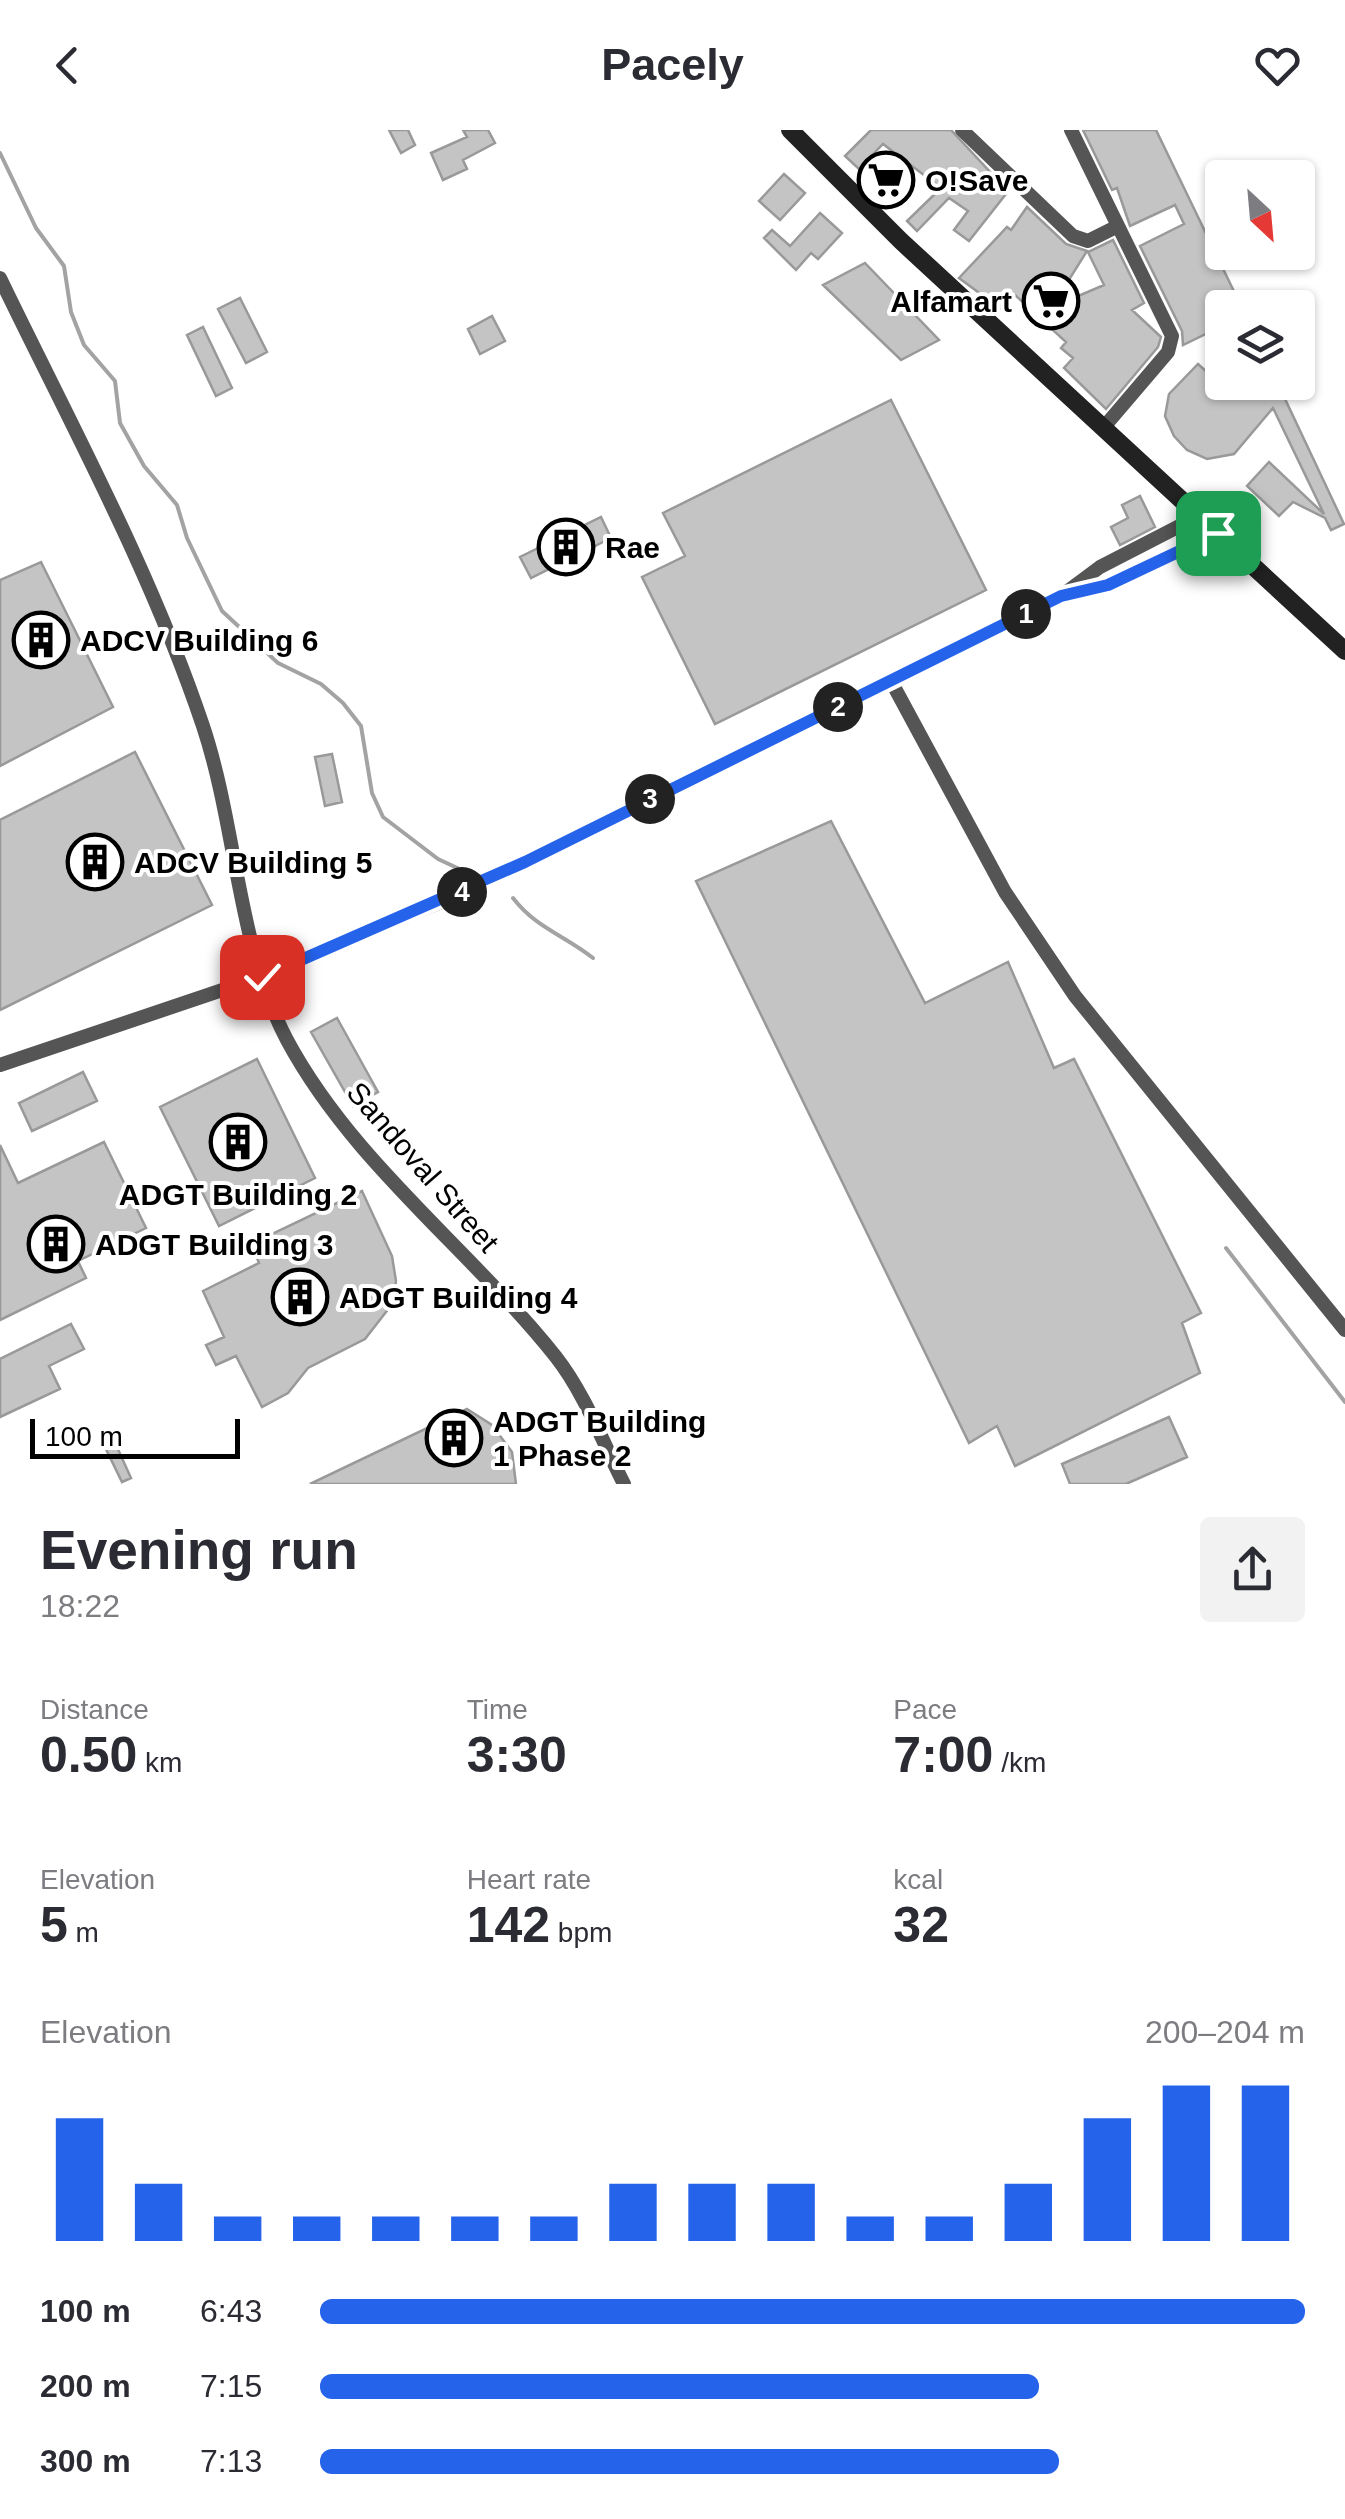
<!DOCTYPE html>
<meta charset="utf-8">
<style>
:root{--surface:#fff;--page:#f2f2f3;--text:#2b2b33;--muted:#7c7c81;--accent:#2563eb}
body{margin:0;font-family:Helvetica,sans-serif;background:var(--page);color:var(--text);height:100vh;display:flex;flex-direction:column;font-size:38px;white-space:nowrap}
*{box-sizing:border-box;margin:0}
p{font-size:32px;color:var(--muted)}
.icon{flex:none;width:55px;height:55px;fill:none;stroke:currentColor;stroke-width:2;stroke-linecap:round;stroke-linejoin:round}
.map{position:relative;height:1354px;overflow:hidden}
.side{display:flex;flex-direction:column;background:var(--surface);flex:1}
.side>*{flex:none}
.needle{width:65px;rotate:154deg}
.tools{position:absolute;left:1205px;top:30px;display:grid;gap:20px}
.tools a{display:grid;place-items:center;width:110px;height:110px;border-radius:10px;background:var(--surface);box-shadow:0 2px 8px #0004;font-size:50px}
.scale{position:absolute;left:30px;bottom:25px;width:210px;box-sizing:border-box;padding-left:10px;border:5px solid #000;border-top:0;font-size:28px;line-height:35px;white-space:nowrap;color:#000;-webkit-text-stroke:8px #fff;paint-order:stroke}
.pin{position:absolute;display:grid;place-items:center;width:85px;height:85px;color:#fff;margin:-42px;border-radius:20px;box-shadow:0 5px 15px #0006}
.km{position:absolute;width:50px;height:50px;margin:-25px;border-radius:50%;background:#222;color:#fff;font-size:28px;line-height:50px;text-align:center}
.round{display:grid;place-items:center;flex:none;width:105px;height:105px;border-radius:10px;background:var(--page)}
.summary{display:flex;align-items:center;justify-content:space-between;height:170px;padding:0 40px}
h1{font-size:55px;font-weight:600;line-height:75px}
.stats{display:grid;grid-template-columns:repeat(3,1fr);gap:15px;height:170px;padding:10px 40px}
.stats div{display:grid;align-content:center}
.stats b{font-size:50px;font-weight:600}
.stats small{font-size:28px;font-weight:400}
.stats p{font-size:28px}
.chart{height:280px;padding:20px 40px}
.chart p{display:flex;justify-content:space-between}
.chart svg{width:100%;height:180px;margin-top:10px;stroke:var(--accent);stroke-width:6}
ul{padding:0 40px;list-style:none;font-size:32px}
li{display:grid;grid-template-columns:160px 120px 1fr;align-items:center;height:75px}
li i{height:25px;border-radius:12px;background:var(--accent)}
header{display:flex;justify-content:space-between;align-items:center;height:130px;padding:0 40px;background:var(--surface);font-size:45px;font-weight:600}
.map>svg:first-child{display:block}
</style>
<header><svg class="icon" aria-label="back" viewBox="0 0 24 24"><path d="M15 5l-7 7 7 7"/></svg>Pacely<svg class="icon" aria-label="heart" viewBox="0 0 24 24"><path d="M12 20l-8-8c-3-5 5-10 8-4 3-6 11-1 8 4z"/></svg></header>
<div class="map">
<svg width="1345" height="1354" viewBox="0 0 1345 1354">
<rect width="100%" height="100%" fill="#fff"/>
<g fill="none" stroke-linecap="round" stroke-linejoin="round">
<!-- stream -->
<path stroke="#a3a3a3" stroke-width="4" d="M 0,23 L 36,98 L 64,136 L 71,182 L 84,215 L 115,251 L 120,293 L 144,336 L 177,375 L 187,408 L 222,481 L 278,533 L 321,554 L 343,573 L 361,596 L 372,663 L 383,687 L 438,729 L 468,743
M 513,768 C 536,798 564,805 593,828
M 1226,1118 L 1345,1272"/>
</g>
<!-- building -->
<path fill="#c4c4c4" stroke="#999" stroke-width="2.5" d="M 389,0 L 408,0 L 415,15 L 401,23 Z
M 463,0 L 488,0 L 495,13 L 463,30 L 467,39 L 443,50 L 431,23 L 467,7 Z
M 871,0 L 951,0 L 991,43 L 985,48 L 1006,64 L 969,111 L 954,100 L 968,81 L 949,68 L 917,101 L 907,91 L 941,58 L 883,14 L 859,39 L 845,26 Z
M 1083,0 L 1156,0 L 1242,178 L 1222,178 L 1222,196 L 1183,215 L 1182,201 L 1140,116 L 1184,94 L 1175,75 L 1130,96 L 1117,58 L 1112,60 Z
M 784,44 L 805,63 L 780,90 L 759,71 Z
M 1027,77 L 1066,114 L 1087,121 L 1065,156 L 1076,167 L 1104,155 L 1088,122 L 1113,110 L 1144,173 L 1132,180 L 1161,207 L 1158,217 L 1106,279 L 1064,238 L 1073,228 L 1061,218 L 1066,212 L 1014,164 L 1001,179 L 959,148 L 1007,97 L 1011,100 Z
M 820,83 L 842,103 L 818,129 L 811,123 L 796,140 L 764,108 L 772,100 L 790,116 Z
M 865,133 L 939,210 L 901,230 L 823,155 Z
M 240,168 L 267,222 L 246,233 L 218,179 Z
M 492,186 L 505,211 L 480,224 L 468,199 Z
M 203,197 L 232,258 L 216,266 L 187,205 Z
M 1198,234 L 1208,243 L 1222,245 L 1222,252 L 1236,252 L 1245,266 L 1277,252 L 1344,394 L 1331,400 L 1325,388 L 1293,372 L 1279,386 L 1247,356 L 1269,332 L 1324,384 L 1273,278 L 1234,324 L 1207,329 L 1187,320 L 1174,306 L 1165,286 L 1169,264 Z
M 891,270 L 986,460 L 715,594 L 642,447 L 685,426 L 663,383 Z
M 1140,366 L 1155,397 L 1120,415 L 1111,397 L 1128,388 L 1122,375 Z
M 601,387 L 611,408 L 531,448 L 520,427 Z
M 41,432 L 113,577 L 0,636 L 0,450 Z
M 135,622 L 212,775 L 0,880 L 0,690 Z
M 332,624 L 342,672 L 325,676 L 315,627 Z
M 831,691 L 925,873 L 1008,832 L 1054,938 L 1074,929 L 1201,1183 L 1182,1193 L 1200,1243 L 1015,1336 L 997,1296 L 969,1313 L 696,751 Z
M 337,888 L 378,962 L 353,976 L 311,902 Z
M 257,929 L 315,1048 L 219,1096 L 160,977 Z
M 83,942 L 97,971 L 32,1001 L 19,973 Z
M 104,1012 L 146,1098 L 78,1131 L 86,1148 L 0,1190 L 0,1015 L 18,1053 Z
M 362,1061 L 392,1126 L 396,1151 L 393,1173 L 365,1209 L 308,1238 L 288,1263 L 262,1277 L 236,1226 L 216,1235 L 206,1215 L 224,1207 L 203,1161 L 259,1133 L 251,1114 Z
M 71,1194 L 84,1219 L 49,1236 L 60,1259 L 0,1287 L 0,1229 Z
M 467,1279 L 492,1295 L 512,1322 L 516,1354 L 310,1354 Z
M 1169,1287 L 1187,1327 L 1126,1354 L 1070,1354 L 1062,1334 Z
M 112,1306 L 131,1348 L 122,1352 L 102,1311 Z"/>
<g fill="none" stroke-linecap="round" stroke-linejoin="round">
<!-- minor -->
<path stroke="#555" stroke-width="14" d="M 962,0 L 1073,106 L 1088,111 L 1118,96
M 1071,0 L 1172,206 L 1168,222 L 1104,297
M 0,148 C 71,295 151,441 203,596 C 237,698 237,815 287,910 C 353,1033 470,1119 556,1227 C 585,1264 603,1313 624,1354
M 1067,464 L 1108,455 L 1217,403
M 891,551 L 1005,762 L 1075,866 L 1345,1200
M 0,935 L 261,847 L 441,772 L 1061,466 L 1100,437 L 1199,386"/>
<!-- secondary -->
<path stroke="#222" stroke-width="18" d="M 790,0 L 901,111 L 1345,521"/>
</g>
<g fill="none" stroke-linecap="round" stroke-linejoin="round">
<!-- route casing -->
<g stroke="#fff" stroke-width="20">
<path id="route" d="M 262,847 L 525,732 L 1061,466 L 1108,455 L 1218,403"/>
</g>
<!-- route -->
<use href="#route" stroke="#2563eb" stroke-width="12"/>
</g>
<!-- icons -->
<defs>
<g id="supermarket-ring" transform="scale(2.875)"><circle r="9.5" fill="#fff" stroke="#000" stroke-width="1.5"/><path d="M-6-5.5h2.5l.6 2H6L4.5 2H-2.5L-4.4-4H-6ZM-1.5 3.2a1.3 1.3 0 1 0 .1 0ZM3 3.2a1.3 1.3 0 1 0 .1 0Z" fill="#000"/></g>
<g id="building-ring" transform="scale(2.875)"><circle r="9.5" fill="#fff" stroke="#000" stroke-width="1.5"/><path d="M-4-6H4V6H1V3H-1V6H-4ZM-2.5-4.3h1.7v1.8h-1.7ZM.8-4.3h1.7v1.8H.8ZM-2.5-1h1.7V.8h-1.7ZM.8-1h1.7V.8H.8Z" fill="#000"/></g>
</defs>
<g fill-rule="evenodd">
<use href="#supermarket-ring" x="886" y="50"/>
<use href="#supermarket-ring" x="1051" y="171"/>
<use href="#building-ring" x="566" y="417"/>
<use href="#building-ring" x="41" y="510"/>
<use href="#building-ring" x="95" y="732"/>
<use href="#building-ring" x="238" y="1012"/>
<use href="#building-ring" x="56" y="1114"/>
<use href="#building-ring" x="300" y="1167"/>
<use href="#building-ring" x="454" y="1308"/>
</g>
<g text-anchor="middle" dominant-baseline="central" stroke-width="8" stroke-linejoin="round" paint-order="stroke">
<!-- poi labels -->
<g font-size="30" font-weight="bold" fill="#000" stroke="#fff" text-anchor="start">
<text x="925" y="50">O!Save</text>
<text x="1012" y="171" text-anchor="end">Alfamart</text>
<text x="605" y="417">Rae</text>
<text x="80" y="510">ADCV Building 6</text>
<text x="134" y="732">ADCV Building 5</text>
<text x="238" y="1064" text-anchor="middle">ADGT Building 2</text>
<text x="95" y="1114">ADGT Building 3</text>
<text x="339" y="1167">ADGT Building 4</text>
<text x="493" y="1291">ADGT Building<tspan x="493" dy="34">1 Phase 2</tspan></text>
</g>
<!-- street labels -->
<g font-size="30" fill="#000" stroke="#fff">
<text transform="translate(423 1037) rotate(49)">Sandoval Street</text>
</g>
</g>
</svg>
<div class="tools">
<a><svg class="needle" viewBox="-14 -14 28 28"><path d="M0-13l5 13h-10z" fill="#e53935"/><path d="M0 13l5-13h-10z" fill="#7c7c81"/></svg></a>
<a><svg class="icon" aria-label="layers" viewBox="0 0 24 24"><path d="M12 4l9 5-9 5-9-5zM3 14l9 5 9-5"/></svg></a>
</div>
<div class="scale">100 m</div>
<div class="pin" style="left:1218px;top:403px;background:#1e9e55"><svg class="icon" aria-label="arrive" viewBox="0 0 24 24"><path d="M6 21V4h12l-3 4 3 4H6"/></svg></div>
<div class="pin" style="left:262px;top:847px;background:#d93025"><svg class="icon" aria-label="check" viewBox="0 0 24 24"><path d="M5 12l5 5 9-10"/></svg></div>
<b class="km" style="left:1026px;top:484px">1</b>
<b class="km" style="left:838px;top:577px">2</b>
<b class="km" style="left:650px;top:669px">3</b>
<b class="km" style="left:462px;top:762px">4</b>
</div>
<section class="side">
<div class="summary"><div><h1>Evening run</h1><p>18:22</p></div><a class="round"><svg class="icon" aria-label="share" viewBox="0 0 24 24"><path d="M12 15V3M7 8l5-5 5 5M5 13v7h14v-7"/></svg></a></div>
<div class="stats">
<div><p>Distance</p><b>0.50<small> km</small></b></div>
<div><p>Time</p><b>3:30</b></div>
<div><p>Pace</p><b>7:00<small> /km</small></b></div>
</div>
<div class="stats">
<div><p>Elevation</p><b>5<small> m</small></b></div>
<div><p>Heart rate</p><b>142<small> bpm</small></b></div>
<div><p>kcal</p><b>32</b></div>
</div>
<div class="chart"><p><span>Elevation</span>200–204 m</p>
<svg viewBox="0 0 160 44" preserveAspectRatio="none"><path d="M5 44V14M15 44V30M25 44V38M35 44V38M45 44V38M55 44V38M65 44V38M75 44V30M85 44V30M95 44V30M105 44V38M115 44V38M125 44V30M135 44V14M145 44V6M155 44V6"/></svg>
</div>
<ul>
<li><b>100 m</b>6:43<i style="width:100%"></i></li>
<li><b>200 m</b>7:15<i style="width:73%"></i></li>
<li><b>300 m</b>7:13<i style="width:75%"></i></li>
</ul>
</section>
